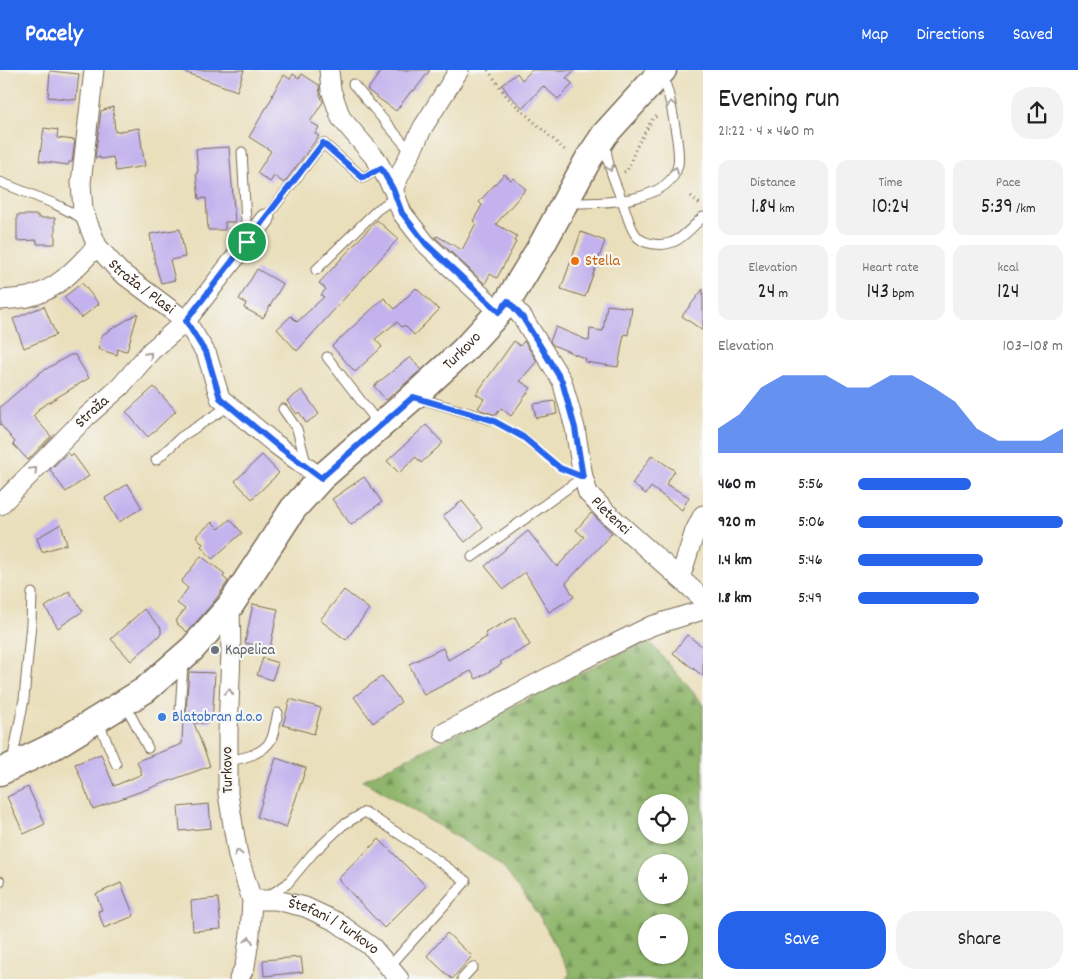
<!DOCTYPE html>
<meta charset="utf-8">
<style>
:root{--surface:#fff;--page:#f2f2f2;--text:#202124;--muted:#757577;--accent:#2563eb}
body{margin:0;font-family:Dekko,sans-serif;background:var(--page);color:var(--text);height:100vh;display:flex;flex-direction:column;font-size:19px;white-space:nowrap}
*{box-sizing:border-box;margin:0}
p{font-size:16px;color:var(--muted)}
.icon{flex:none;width:28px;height:28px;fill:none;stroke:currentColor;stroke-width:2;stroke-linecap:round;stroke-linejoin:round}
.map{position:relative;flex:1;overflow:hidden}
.panel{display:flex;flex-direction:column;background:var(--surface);width:375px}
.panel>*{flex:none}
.buttons{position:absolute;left:638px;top:724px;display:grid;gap:10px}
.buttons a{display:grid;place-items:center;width:50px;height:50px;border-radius:50%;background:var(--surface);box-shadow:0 1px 4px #0004;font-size:25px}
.pin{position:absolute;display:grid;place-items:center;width:42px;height:42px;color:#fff;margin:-21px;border:2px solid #fff;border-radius:50%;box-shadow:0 1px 5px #0007}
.round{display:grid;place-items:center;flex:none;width:52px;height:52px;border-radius:20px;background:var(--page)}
.overview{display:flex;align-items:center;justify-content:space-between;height:85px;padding:0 15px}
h1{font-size:28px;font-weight:600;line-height:38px}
.metrics{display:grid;grid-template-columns:repeat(3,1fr);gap:8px;height:85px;padding:5px 15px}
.metrics div{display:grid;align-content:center;border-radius:12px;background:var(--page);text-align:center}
.metrics b{font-size:21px;font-weight:600}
.metrics small{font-size:14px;font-weight:400}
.metrics p{font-size:14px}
.chart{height:140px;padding:10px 15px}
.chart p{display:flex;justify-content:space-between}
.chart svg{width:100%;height:90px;margin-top:5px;fill:var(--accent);opacity:.7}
.cta{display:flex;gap:10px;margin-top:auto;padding:10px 15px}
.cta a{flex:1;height:58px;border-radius:20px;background:var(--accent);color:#fff;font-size:20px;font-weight:600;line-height:58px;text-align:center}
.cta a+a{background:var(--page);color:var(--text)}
ul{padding:0 15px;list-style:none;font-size:16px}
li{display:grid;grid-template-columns:80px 60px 1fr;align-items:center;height:38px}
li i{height:12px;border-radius:6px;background:var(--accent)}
header{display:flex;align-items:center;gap:30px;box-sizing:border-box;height:70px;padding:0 25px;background:var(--accent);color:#fff}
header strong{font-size:24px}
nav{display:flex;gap:28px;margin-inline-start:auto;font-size:18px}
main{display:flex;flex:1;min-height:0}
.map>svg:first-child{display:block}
</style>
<header>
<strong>Pacely</strong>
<nav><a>Map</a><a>Directions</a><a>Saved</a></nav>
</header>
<main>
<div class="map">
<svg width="703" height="909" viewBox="0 0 703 909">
<defs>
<pattern id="forest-firs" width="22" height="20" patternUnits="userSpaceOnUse" patternTransform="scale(1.25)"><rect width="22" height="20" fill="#8fb66c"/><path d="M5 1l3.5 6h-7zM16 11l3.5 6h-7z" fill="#769458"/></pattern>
</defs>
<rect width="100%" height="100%" fill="#f6f6f2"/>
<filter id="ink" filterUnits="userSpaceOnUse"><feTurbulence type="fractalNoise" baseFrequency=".02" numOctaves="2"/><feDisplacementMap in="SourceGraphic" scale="10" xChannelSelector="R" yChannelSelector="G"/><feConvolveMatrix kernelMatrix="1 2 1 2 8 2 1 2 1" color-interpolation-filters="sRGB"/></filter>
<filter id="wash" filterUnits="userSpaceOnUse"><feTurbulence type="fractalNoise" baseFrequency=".0096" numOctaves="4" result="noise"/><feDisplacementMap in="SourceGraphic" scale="20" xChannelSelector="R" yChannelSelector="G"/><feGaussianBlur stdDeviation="1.12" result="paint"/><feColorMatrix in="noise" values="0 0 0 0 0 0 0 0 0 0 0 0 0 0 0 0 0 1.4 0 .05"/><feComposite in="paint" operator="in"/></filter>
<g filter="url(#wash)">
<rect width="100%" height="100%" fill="#eadfbb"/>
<!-- forest -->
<path fill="url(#forest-firs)" stroke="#657045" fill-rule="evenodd" d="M 648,570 L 703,634 L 703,909 L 566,909 L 570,903 L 540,847 L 500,793 L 363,710 ZM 646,732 L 679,732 L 679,765 L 646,765 ZM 646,792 L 679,792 L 679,825 L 646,825 ZM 646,852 L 679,852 L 679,885 L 646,885 Z"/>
<g id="blocks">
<!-- building -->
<path fill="#c3b2ed" d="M 184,0 L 244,0 L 237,21 L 184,2 Z
M 382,0 L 430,0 L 414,21 L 412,20 L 396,41 L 367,20 Z
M 532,0 L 575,0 L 566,8 L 573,14 L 558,29 L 543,16 L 523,38 L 509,25 L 502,15 L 517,3 L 522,10 Z
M 50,1 L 79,4 L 76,30 L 48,27 Z
M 293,4 L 299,8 L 302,4 L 319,15 L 320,24 L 323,32 L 310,52 L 319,57 L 315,64 L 319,66 L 284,113 L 274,106 L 270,112 L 257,103 L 271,81 L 249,67 L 273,26 L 272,25 L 284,5 L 290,9 Z
M 113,37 L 115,62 L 139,58 L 145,96 L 116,101 L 113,87 L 100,89 L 100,87 L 95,88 L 101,41 Z
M 44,58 L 58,60 L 57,68 L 75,70 L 72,92 L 69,92 L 68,95 L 39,91 Z
M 229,77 L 235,152 L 225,152 L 225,160 L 208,160 L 206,128 L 199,129 L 196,103 L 198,102 L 196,79 Z
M 504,104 L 511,110 L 513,108 L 526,119 L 496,154 L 517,166 L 514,171 L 516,172 L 497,208 L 490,204 L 485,214 L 435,167 L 437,166 L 462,180 L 476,153 L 473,151 L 482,135 L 479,132 Z
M 17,145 L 38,145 L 38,148 L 55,148 L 55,174 L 37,174 L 37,170 L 17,171 Z
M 377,150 L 398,169 L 297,281 L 277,259 L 291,246 L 297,252 L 324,227 L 321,225 L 326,219 L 319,213 Z
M 180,159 L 185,187 L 170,190 L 175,210 L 161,213 L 155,193 L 150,164 Z
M 581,162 L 605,171 L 585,227 L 561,219 Z
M 257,199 L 283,214 L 263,248 L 244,238 L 246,233 L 239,229 Z
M 82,213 L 99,234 L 81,248 L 64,227 Z
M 416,218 L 439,240 L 414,265 L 404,255 L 402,257 L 397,252 L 375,269 L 382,277 L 355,302 L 332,276 L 384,228 L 395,239 Z
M 703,219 L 703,261 L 682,246 Z
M 607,235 L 632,238 L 628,265 L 624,264 L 618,297 L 585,292 L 586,289 L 553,275 L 550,271 L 556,257 L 589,271 L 590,259 L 603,261 Z
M 44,236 L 56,265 L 24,278 L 13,249 Z
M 138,243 L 127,281 L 118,279 L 117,285 L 98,279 L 102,265 Z
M 514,271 L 520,276 L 524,271 L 537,291 L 520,311 L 531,318 L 511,346 L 501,338 L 496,345 L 481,340 L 478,338 L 484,329 L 476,324 Z
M 70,285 L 75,285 L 89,308 L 38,339 L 39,340 L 33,346 L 51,366 L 28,390 L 13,374 L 15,372 L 0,354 L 0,337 L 41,302 Z
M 410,287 L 421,300 L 386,330 L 374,316 Z
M 154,317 L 176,341 L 148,367 L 126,342 Z
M 302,320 L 319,344 L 306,353 L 299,342 L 297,344 L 287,331 Z
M 555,331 L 557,344 L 536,348 L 533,334 Z
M 426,355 L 443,373 L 421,393 L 416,387 L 399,403 L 387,391 Z
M 67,383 L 70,386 L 73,384 L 89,406 L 66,422 L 50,400 Z
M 262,385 L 279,403 L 252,429 L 235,411 Z
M 652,385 L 675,401 L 666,414 L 689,427 L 682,440 L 651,417 L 646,424 L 632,414 Z
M 364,407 L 382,432 L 351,455 L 332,429 Z
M 128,414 L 142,438 L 119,452 L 105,428 Z
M 462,431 L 483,457 L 465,472 L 443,446 Z
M 591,443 L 612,463 L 566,513 L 574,527 L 549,542 L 525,502 L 504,519 L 485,496 L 528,461 L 557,497 L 584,467 L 576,460 Z
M 230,449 L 242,463 L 212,489 L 201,476 L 203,474 L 196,466 L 212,452 L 219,459 Z
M 61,454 L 67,474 L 42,482 L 37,468 Z
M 201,486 L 225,504 L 223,507 L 228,511 L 214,532 L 187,562 L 175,552 L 185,539 L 177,533 L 188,518 L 181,512 Z
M 344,520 L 369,539 L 346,570 L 320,550 Z
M 69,521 L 83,541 L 58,558 L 45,537 Z
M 253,534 L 278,539 L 270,578 L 245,573 Z
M 144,539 L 161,558 L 161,564 L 131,591 L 111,569 Z
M 515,547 L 530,575 L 500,592 L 502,594 L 476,609 L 471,601 L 424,625 L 409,594 L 443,578 L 448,590 L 487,567 L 485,563 Z
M 687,565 L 703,577 L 703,606 L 673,583 Z
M 263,588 L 278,593 L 272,610 L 257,605 Z
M 189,602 L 215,603 L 212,653 L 194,653 L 210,696 L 93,739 L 75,694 L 101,684 L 114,716 L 142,704 L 137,691 L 182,674 L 183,648 L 186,643 Z
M 382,606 L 401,632 L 373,653 L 354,627 Z
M 290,629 L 321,638 L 314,664 L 283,655 Z
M 276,688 L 306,698 L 286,758 L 257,747 Z
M 28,717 L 45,754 L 24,764 L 7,727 Z
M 209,734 L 211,758 L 180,761 L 178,737 Z
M 379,769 L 426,816 L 384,858 L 338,809 Z
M 121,813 L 134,846 L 104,858 L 98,841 L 102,840 L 96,824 Z
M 218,828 L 221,859 L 193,861 L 191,831 Z
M 447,863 L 472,886 L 452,909 L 427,886 Z
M 301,887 L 303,902 L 264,906 L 263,890 Z"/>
</g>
</g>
<g filter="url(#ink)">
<use href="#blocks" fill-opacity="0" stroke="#786955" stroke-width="1"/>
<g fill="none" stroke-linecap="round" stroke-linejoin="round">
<!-- service casing -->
<g stroke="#786955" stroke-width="11">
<path id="service" d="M 353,14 L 411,82
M 606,73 C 606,92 614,110 621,128 C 626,140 628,153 635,164 C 643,176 665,177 677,170 C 686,165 695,154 703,147
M 242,82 L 247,169
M 0,112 L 55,134 L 84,149
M 568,133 C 598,133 670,134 678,95 C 680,84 677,69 675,57 C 672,39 669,21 662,4
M 265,149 L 323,73 L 363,108 L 381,98
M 316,200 L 377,140 L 396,127
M 327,287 L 379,354
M 418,328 L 492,350
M 283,339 L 297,359 L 306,393
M 156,390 L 181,367 L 229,336
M 472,487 L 583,407
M 125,634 L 148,678
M 180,643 L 183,593
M 99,653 L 116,694
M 228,691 C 243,688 262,685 271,670 C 274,664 276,650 278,643
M 12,692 L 24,629 L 31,554 L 32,523
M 0,811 L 0,812
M 268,826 L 287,814 L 313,783 L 343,755 L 365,742 L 416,775 L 466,811 L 389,897
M 462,909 L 473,897"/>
</g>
<!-- minor casing -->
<g stroke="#786955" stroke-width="21">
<g id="minor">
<path id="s1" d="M 94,0 L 81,113 L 83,141 L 97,176 L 119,201 L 186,251 L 207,285 L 220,328 L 274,373 L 321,408"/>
<path d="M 329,0 L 331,20 L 341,48 L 376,89 L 393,119 L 402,143 L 426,174 L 499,242"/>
<path d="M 393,119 L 423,57 L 459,0"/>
<path d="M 0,230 C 9,229 19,229 28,227 C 58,220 77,197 97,176"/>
<path id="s2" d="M 508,231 L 523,248 L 562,311 L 575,358 L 583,407 L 588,423 L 606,442 L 703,529"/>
<path id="s3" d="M 0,435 L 86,347 L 120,317 L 151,281 L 186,251 L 265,149"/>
<path d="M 680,508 L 695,461 L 703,445"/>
<path d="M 230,536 L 231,582 L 228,663 L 228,724 L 238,786 L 252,830 L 250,864 L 245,896 L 239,909"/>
<path d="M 444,663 L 568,597 L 651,556 L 703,540"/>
<path id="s4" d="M 252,830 L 276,830 L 305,837 L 337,852 L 373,878 L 399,909"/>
</g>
</g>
<!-- secondary casing -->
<g stroke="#786955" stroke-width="29">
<g id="secondary">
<path id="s5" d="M 0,702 L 54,676 L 145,620 L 192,579 L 230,536 L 293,439 L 321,408 L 413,327 L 463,281 L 499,242 L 508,231 L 520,211 L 543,173 L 589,88 L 605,64 L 663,0"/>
</g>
</g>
<!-- path -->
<path stroke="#786955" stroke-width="3" stroke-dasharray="1 4" stroke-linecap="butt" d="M 488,0 L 507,27 L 567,82
M 624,102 L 627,101 L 636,78 L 653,48 L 658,46
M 691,126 L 702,136
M 502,355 L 523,367 L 560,398 L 564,399"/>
<!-- service -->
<use href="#service" stroke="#fff" stroke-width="9"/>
<!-- minor -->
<use href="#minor" stroke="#fff" stroke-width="19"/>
<!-- secondary -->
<use href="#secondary" stroke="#fff" stroke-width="26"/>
</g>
<!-- one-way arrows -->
<defs><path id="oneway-chevron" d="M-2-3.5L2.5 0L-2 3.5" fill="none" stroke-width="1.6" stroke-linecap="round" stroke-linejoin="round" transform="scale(1.25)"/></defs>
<g stroke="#a79f9a">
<use href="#oneway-chevron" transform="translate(671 34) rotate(-102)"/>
<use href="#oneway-chevron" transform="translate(610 98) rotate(76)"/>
<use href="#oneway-chevron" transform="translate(675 100) rotate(-67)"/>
<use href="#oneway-chevron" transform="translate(149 285) rotate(-47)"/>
<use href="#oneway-chevron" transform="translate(34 400) rotate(-46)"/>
<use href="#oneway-chevron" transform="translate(229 622) rotate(-88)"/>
<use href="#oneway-chevron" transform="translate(238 783) rotate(-103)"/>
<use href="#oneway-chevron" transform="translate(249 870) rotate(-81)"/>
</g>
</g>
<g fill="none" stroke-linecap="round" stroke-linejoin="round" filter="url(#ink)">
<!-- route casing -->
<g stroke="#fff" stroke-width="10">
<path id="route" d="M 323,73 L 363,108 L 381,98 L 393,119 L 402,143 L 426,174 L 499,242 L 508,231 L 523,248 L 562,311 L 575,358 L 583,407 L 560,398 L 523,367 L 492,350 L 413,327 L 321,408 L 274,373 L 220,328 L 207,285 L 186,251 Z"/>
</g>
<!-- route -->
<use href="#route" stroke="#2563eb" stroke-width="6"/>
</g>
<!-- markers -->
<circle fill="#e8710a" stroke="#f6f6f2" stroke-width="2" cx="575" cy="191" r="5"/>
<circle fill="#6b7280" stroke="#f6f6f2" stroke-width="2" cx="215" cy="580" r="5"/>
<circle fill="#3f7fe0" stroke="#f6f6f2" stroke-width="2" cx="162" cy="647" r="5"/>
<g text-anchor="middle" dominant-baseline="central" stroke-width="4.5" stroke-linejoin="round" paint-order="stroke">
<!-- food labels -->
<g font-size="16" fill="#c56008" stroke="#f6f6f2" text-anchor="start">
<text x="585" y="191">Stella</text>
</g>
<!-- street labels -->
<g font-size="16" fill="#3b2a1e" stroke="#f6f6f2">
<text stroke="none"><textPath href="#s1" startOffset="240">Straža / Plasi</textPath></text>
<text stroke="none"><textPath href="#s5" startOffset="634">Turkovo</textPath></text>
<text stroke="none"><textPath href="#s3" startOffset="131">Straža</textPath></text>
<text stroke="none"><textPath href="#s2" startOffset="244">Pletenci</textPath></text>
<text transform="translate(228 700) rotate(-91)">Turkovo</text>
<text stroke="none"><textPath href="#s4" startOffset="88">Štefani / Turkovo</textPath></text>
</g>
<!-- worship labels -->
<g font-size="16" fill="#5b616d" stroke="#f6f6f2" text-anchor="start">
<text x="225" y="580">Kapelica</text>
</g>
<!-- shop labels -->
<g font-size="16" fill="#366cbe" stroke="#f6f6f2" text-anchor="start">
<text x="172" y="647">Blatobran d.o.o</text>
</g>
</g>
</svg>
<div class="buttons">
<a><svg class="icon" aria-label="locate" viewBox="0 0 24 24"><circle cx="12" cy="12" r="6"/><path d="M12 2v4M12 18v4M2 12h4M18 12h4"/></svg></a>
<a>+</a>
<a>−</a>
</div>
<div class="pin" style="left:247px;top:172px;background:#1e9e55"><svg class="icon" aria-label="arrive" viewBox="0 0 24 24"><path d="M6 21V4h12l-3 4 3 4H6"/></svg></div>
</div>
<section class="panel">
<div class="overview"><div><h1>Evening run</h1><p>21:22 · 4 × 460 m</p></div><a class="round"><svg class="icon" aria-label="share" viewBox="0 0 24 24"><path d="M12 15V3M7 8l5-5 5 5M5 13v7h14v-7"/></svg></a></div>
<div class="metrics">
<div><p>Distance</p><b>1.84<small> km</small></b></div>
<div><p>Time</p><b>10:24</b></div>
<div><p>Pace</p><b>5:39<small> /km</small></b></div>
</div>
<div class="metrics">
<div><p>Elevation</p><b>24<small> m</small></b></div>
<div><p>Heart rate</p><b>143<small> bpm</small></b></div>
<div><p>kcal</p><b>124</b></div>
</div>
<div class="chart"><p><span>Elevation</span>103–108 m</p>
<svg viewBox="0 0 160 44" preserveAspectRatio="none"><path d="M0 44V32L10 25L20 12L30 6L40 6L50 6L60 12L70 12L80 6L90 6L100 12L110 19L120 32L130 38L140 38L150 38L160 32V44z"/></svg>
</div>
<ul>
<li><b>460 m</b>5:56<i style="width:55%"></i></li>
<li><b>920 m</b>5:06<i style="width:100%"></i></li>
<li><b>1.4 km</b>5:46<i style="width:61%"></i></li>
<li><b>1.8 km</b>5:49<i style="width:59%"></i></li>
</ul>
<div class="cta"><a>Save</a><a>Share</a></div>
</section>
</main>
